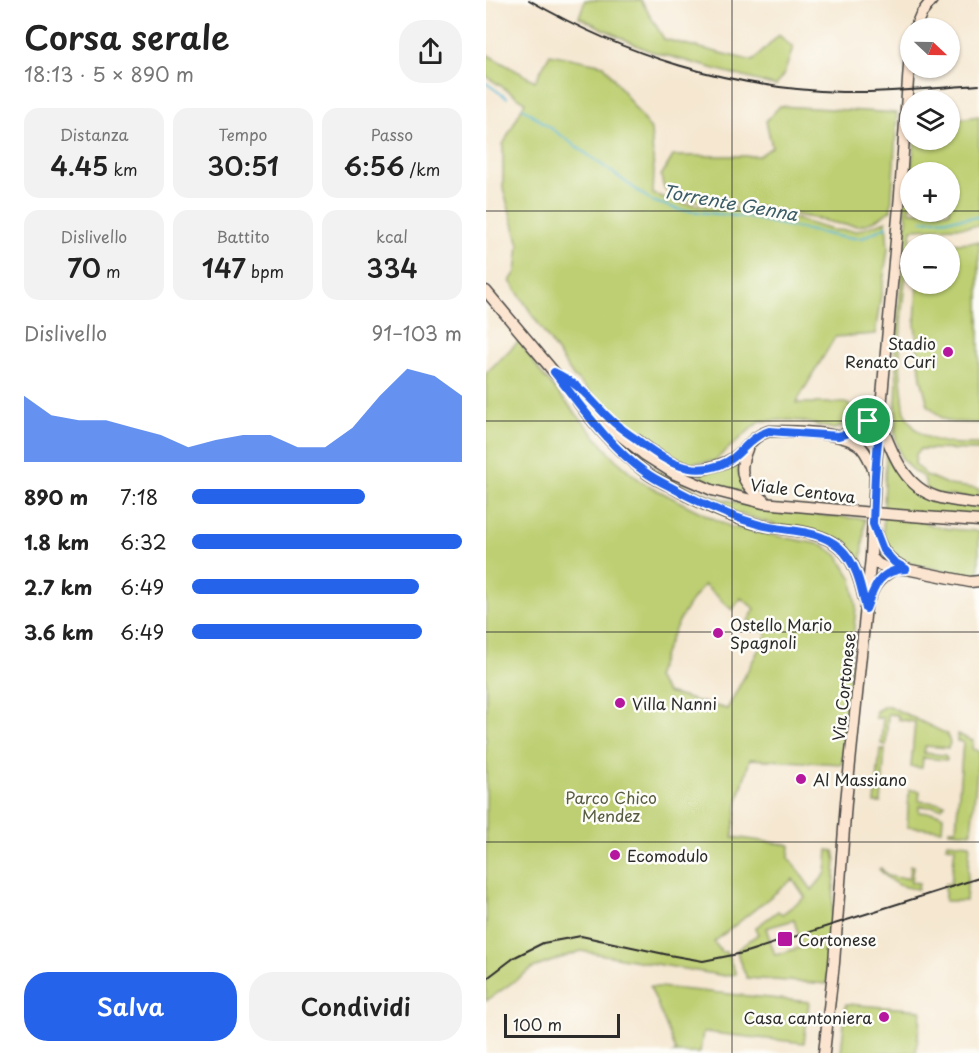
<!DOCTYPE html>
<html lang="it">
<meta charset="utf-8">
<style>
:root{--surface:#fff;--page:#f2f2f2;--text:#222;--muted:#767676;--accent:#2563eb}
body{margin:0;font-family:"Playpen Sans",sans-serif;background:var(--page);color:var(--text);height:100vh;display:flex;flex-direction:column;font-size:22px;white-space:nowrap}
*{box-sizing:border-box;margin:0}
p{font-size:20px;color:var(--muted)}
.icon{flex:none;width:33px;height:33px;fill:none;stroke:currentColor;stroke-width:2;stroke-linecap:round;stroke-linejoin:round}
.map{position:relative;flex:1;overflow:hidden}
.drawer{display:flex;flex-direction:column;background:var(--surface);width:486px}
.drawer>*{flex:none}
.needle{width:39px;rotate:112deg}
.buttons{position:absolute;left:414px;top:18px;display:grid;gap:12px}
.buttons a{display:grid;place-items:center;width:60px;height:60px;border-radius:50%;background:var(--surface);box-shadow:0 2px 4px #0004;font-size:30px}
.scale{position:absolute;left:18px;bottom:15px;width:116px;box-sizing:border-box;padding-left:6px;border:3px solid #2b2b2b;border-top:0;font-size:16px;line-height:21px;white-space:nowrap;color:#2b2b2b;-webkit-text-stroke:4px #fdfcf7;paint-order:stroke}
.pin{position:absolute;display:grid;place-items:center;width:51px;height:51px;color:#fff;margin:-26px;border:3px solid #fff;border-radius:50%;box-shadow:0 2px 6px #0007}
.round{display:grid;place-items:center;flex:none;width:63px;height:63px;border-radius:24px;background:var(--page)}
.overview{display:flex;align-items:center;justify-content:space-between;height:102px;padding:0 24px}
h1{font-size:33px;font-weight:600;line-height:45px}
.figures{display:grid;grid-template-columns:repeat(3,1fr);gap:9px;height:102px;padding:6px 24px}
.figures div{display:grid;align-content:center;border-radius:15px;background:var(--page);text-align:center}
.figures b{font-size:26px;font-weight:600}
.figures small{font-size:16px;font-weight:400}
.figures p{font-size:16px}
.chart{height:168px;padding:12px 24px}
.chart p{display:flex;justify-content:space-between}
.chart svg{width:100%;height:108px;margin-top:6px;fill:var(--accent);opacity:.7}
.action{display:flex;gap:12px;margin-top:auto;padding:12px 24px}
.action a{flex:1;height:69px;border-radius:24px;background:var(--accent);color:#fff;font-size:24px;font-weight:600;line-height:69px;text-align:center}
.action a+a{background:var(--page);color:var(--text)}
ul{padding:0 24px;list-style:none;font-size:20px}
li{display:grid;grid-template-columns:96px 72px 1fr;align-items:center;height:45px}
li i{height:15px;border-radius:8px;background:var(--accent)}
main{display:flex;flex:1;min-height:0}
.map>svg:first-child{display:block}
</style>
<main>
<section class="drawer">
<div class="overview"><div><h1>Corsa serale</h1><p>18:13 · 5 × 890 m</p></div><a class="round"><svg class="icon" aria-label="share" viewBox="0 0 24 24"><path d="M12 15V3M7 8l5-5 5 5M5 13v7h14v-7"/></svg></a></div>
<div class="figures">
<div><p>Distanza</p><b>4.45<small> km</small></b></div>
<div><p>Tempo</p><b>30:51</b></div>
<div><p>Passo</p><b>6:56<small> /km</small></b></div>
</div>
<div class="figures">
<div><p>Dislivello</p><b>70<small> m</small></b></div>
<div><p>Battito</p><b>147<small> bpm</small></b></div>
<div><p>kcal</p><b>334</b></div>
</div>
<div class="chart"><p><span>Dislivello</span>91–103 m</p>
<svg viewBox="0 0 160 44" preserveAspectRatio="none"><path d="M0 44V17L10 25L20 27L30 27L40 30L50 33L60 38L70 35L80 33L90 33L100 38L110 38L120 30L130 17L140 6L150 9L160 17V44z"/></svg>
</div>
<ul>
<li><b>890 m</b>7:18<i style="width:64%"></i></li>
<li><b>1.8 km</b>6:32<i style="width:100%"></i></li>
<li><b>2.7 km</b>6:49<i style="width:84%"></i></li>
<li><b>3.6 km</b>6:49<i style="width:85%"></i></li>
</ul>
<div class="action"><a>Salva</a><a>Condividi</a></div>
</section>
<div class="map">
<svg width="493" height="1053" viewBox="0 0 493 1053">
<rect width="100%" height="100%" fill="#fdfcf7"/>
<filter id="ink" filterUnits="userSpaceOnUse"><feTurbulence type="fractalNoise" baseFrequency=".0167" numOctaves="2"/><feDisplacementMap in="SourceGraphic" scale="12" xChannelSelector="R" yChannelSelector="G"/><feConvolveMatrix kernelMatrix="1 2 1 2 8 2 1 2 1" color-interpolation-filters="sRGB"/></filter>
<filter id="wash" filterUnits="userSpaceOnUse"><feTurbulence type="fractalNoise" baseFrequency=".008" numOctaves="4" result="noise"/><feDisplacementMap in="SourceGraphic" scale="24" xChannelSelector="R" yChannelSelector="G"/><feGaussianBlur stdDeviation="1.35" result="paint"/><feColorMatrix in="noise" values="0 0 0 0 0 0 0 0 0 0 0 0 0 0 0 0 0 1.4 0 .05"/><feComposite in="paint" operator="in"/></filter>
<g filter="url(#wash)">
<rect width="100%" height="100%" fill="#f5e7d0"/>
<!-- green -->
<path fill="#bdcf72" stroke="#747d4e" stroke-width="1.5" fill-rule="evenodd" d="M 99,0 L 155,0 L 178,39 L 267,61 L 293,35 L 307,48 L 298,74 L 290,86 L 161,50 L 93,17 Z
M 0,54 L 49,81 L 64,54 L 118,65 L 165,130 L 168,172 L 167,194 L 199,204 L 249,208 L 307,218 L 345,230 L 371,231 L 400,221 L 402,249 L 389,334 L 349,337 L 310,403 L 360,403 L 381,416 L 370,422 L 348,429 L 315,421 L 302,420 L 274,421 L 228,461 L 202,463 L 182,457 L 154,436 L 118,406 L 87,376 L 24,281 L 30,272 L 33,245 L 17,188 L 17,145 L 39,102 L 0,76 Z
M 294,106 L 411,113 L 405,210 C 396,217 382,225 372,226 C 356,226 342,221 326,218 C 296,212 266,205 236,202 C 221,201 193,203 182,193 C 177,189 176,182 175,176 L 187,156 L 273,156 L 286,147 L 280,121 Z
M 493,116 L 493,226 L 426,229 C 419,281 410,337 416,389 C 417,396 417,405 419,412 C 422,419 426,426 432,431 C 450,445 471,444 493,444 L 493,450 L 435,449 L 430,454 L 429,464 L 440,475 L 463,485 L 493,489 L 493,499 L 451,494 L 441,489 L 438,478 L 425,469 L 415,457 L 410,439 L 409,430 L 411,381 L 409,351 L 421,218 L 417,198 L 422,198 L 424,179 L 424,212 L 464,212 L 464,172 L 425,172 L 429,140 L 464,140 L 464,120 Z
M 493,242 L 493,423 L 465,422 L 456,418 L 442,405 L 435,378 L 429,325 L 431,284 L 464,284 L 464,244 L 457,244 L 465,243 Z
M 33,341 L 56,374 L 129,459 L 156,482 L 200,505 L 245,527 L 337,545 L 352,556 L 366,579 L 370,606 L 356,764 L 264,759 L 252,800 L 247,837 L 304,845 L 303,858 L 326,890 L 340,873 L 342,850 L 348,851 L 350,861 L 341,984 L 261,978 L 253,959 L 251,950 L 272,934 L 269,928 L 292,911 L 296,914 L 319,897 L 307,879 L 228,942 L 236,952 L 240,952 L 250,974 L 239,976 L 95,951 L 47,968 L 0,1001 L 0,373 ZM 218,585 L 246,610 L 255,598 L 269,609 L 262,621 L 281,634 L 241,709 L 181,693 L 170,678 C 180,645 196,610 218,585 ZM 308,920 L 316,947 L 289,955 L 280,928 Z
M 126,436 C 140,448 154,460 170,470 C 233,509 307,513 379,519 L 375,572 L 355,545 L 244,511 L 212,497 L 163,469 L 150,460 Z
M 400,454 L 404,455 C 409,465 413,476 421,484 C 435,497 473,502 493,507 L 493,515 L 443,513 L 431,518 C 448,530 469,529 489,531 L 493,532 L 493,576 L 483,577 L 423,563 L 412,558 L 405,554 L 397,536 Z
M 251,461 L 253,476 L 262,491 L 261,493 L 246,490 L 214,477 L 216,473 Z
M 399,706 L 403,706 L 461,734 L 464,743 L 462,748 L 439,746 L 438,753 L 458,755 L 460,756 L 461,760 L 437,758 L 436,768 L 425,767 L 429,722 L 412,719 L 412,715 L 402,714 L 400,745 L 395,744 L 397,718 L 389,718 L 390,711 Z
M 471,734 L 487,741 L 486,749 L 493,751 L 485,833 L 463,831 L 463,829 L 470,829 L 477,742 L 471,741 Z
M 394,749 L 399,749 L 395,803 L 389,803 Z
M 423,790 L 434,791 L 433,801 L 459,804 L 456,808 L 433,806 L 433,812 L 453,814 L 457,816 L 456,830 L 421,827 Z
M 461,842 L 484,844 L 480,901 L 459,901 L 459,884 L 465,884 L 469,847 L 460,846 Z
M 424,866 L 427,866 L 425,882 L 433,883 L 432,889 C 413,887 406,884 393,869 L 395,868 C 404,880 408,877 423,878 Z
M 164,986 L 323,1002 L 318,1043 L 217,1032 L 214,1053 L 187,1053 L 190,1051 Z
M 360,1004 L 435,1010 L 430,1053 L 355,1053 Z"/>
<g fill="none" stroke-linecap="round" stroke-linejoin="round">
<!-- stream -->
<path stroke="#58b7d7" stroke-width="2" d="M 0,83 L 21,98
M 37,108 L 166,201 L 194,210 L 259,217 L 359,238 L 376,238 L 401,226
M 436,221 L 493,217"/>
</g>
</g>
<g filter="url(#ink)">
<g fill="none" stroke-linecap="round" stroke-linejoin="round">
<!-- secondary casing -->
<g stroke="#494744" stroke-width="13">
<path id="secondary" d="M 429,28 L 435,14 L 446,0
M 0,291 L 68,372 L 96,398 L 121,425 L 159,455 L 189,474 L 226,490 L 277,503 L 387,513
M 92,402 C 111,428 133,452 158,471 C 165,477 174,481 182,485 C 211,502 241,517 274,525 C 299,531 331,529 352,546 C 368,559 374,580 378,599
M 395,424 C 406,452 418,487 451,497 C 464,501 479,502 493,504
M 366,432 C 378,434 385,439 391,449
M 353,436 C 371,432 382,422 395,408
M 151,440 C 169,454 191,471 215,469 C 219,469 224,467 229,466 C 236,464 244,461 250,456 C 264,446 265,437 283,431 C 306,431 358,431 375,447 C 381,454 385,463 388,472
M 261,449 C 250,475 258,485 279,501
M 438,517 L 493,521
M 389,531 C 395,548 400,558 417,567
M 385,557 L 392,564 L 401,568 L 420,569 L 484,582 L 493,581
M 384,597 C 389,583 397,576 409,569
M 338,1053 L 348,963 L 360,802 L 385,557 L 389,475 L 414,195 L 424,51"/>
</g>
<!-- secondary -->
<use href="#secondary" stroke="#fce5d0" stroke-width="10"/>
<!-- rail -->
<path stroke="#2b2b2b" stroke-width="2" d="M 43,0 C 138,55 245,89 356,92 C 401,93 448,88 493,85
M 0,979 L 29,957 L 57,943 L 95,936 L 183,955 L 217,961 L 257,953 L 493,878"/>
<!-- secondary-bridge casing -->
<g stroke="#494744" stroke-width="13" stroke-linecap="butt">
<path id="secondary-bridge" d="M 387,513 L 438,517"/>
</g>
<!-- secondary-bridge -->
<use href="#secondary-bridge" stroke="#fce5d0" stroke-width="10"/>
</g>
</g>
<g fill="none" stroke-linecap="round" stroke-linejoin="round" filter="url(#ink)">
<!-- route casing -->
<g stroke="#fff" stroke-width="12">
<path id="route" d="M 68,372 C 74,375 82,379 88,384 C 101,393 112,408 124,419 C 132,427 141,433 150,439 C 176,459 201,477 234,465 C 256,457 260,438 283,431 L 352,436 C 372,432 382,422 395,407 L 389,475 L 387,524 L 397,550 L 408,562 L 420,569 C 393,570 388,587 380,609 C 375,586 371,563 353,547 C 331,528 297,532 271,524 C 239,515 212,502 183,486 C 175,482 167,478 159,472 C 122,446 96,407 68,372 Z"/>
</g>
<!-- route -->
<use href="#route" stroke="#2563eb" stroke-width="8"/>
</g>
<!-- grid -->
<path fill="none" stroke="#2b2b2b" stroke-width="1.5" stroke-opacity="0.55" d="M 246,0 L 246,1053M 0,211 L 424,211M 464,211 L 493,211M 0,421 L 493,421M 0,632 L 493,632M 0,842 L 493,842"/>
<!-- markers -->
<g fill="#b5179e" stroke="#fdfcf7" stroke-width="2">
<circle cx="462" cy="352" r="6"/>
<circle cx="232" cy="633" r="6"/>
<circle cx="134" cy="703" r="6"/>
<circle cx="315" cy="779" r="6"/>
<circle cx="129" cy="855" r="6"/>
<rect x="291" y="931" width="16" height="16" rx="3"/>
<circle cx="398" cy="1017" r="6"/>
</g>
<g text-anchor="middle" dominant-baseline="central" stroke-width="5" stroke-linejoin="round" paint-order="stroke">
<!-- poi labels -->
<g font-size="16" fill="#2b2b2b" stroke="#fdfcf7" text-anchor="start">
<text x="450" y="343" text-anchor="end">Stadio<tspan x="450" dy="18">Renato Curi</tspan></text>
<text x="244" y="624">Ostello Mario<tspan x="244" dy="18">Spagnoli</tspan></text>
<text x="146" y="703">Villa Nanni</text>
<text x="327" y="779">Al Massiano</text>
<text x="141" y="855">Ecomodulo</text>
<text x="312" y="939">Cortonese</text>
<text x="386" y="1017" text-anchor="end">Casa cantoniera</text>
</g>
<!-- street labels -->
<g font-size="16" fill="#2b2b2b" stroke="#fdfcf7">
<text transform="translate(317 490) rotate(7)">Viale Centova</text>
<text transform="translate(357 687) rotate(-84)">Via Cortonese</text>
</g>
<!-- park labels -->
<g font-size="16" fill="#575c40" stroke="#fdfcf7">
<text x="125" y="797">Parco Chico<tspan x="125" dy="18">Mendez</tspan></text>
</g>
<!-- water labels -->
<g font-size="18" font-style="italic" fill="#3b5c67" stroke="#fdfcf7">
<text transform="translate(244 202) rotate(10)">Torrente Genna</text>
</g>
</g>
</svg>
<div class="buttons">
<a><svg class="needle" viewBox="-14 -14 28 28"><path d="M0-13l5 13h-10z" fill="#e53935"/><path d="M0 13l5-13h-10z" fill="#767676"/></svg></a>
<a><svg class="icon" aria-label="layers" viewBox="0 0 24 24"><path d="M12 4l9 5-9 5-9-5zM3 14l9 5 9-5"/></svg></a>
<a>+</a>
<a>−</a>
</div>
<div class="scale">100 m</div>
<div class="pin" style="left:382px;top:421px;background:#1e9e55"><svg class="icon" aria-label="arrive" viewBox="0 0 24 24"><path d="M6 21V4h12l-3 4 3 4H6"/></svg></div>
</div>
</main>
